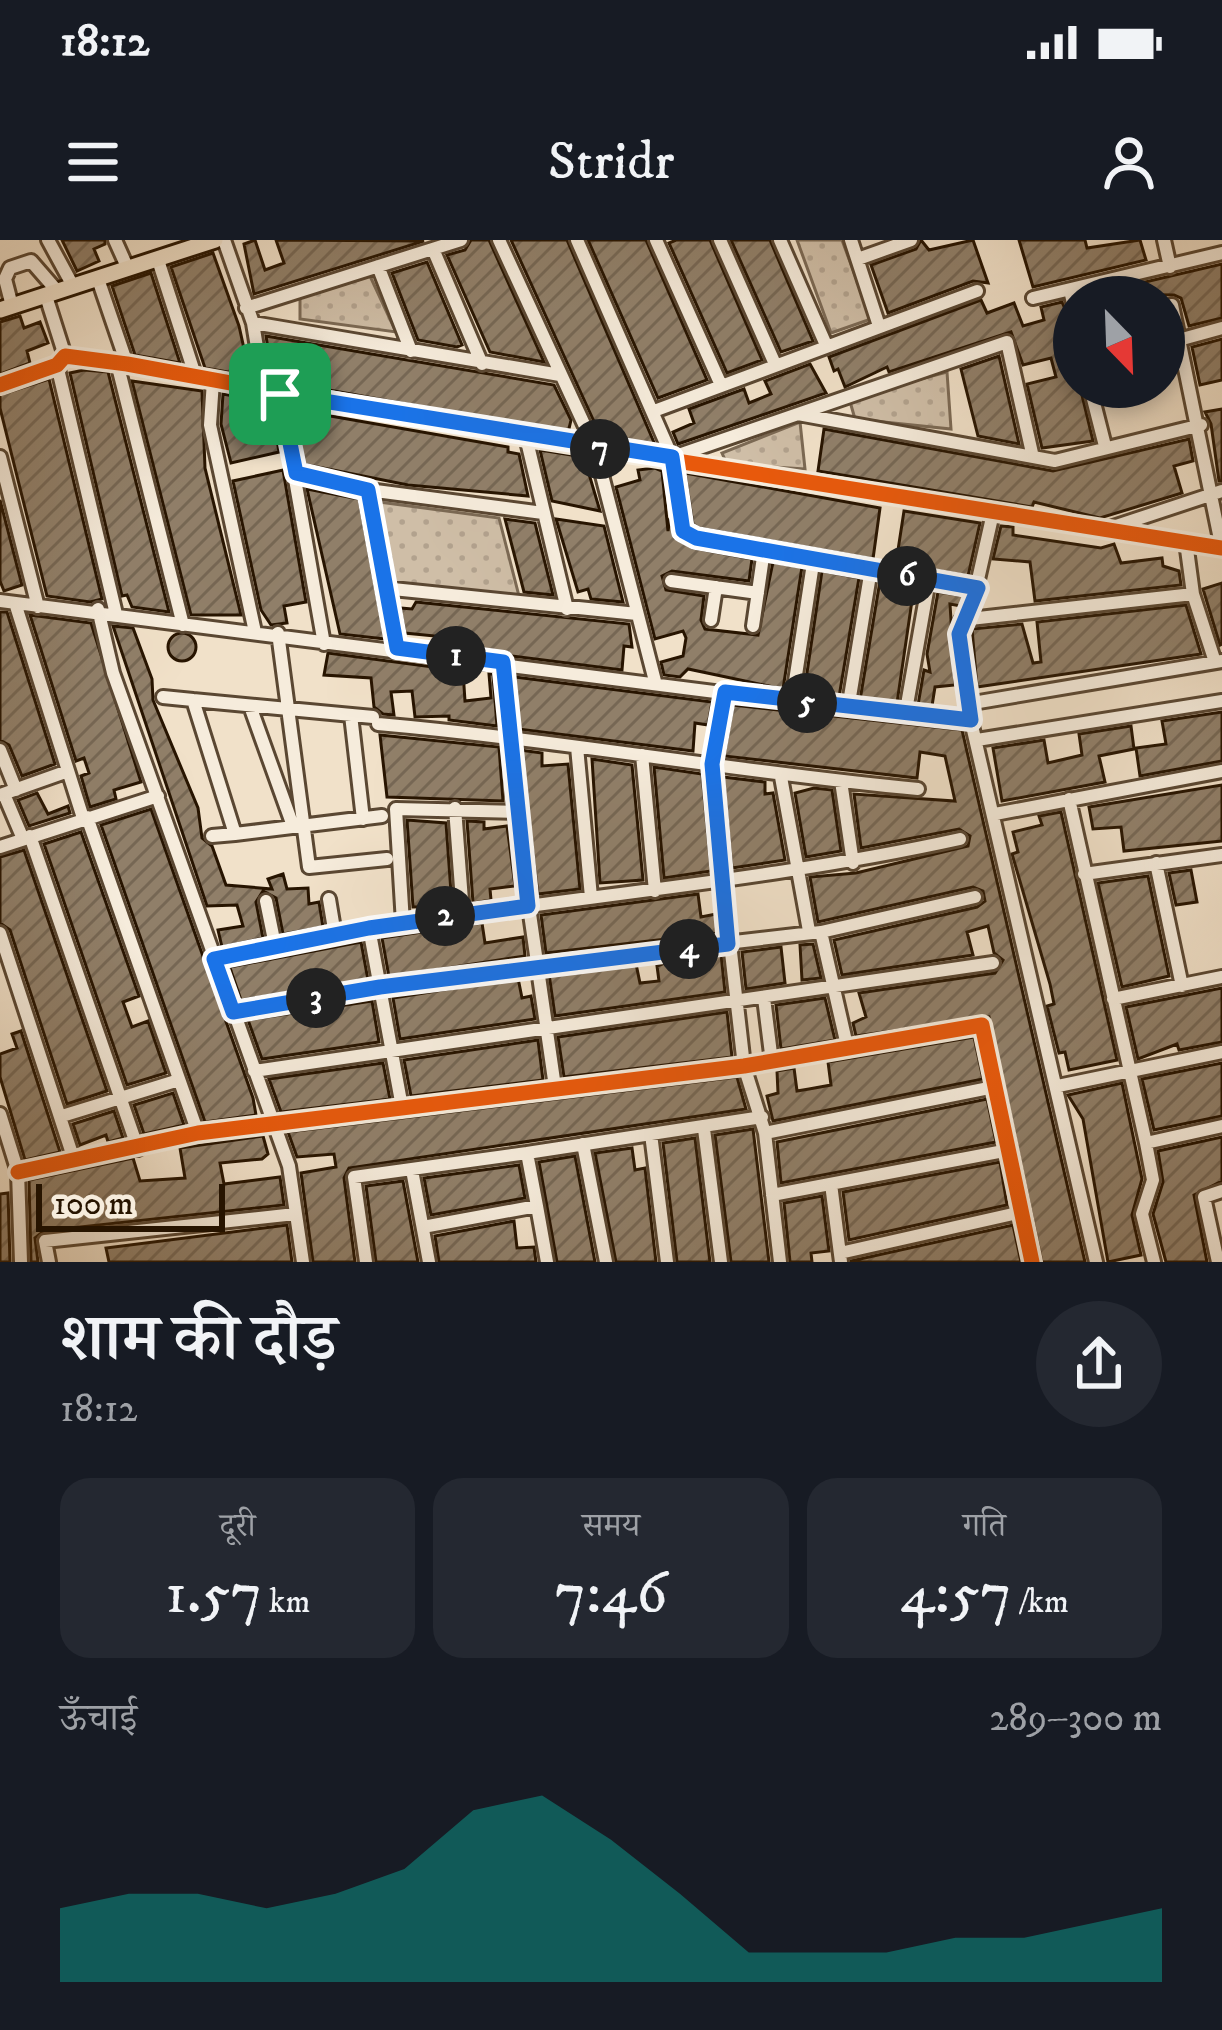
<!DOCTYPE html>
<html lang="hi">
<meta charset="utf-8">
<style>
:root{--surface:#171b24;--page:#242831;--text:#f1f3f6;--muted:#9ea1a6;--accent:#0f766e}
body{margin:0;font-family:"IM FELL DW Pica","Noto Serif Devanagari",serif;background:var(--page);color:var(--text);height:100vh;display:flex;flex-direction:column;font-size:45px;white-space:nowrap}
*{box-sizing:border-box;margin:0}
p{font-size:39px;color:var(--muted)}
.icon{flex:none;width:66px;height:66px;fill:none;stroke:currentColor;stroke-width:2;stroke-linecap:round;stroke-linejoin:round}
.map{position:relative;height:1022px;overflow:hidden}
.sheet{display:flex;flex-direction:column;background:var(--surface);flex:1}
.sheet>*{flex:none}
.needle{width:78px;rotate:157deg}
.tools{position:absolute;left:1053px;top:36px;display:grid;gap:24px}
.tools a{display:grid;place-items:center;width:132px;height:132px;border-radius:50%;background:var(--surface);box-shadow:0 6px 18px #0003;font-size:60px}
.scale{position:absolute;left:36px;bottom:30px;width:189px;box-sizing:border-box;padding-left:12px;border:6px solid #271400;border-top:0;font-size:33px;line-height:42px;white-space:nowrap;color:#271400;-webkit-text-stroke:9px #f6ecdc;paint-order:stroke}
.pin{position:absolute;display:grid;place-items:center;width:102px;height:102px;color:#fff;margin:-51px;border-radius:24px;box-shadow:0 6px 18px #0006}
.km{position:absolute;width:60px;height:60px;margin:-30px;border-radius:50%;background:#222;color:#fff;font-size:33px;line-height:60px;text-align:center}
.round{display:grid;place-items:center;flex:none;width:126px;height:126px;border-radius:63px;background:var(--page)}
.summary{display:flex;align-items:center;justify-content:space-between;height:204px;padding:0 60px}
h1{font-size:66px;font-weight:600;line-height:90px}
.metrics{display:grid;grid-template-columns:repeat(3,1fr);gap:18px;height:204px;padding:12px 60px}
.metrics div{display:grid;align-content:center;border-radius:30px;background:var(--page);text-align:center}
.metrics b{font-size:60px;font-weight:600}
.metrics small{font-size:33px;font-weight:400}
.metrics p{font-size:33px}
.chart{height:336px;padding:24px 60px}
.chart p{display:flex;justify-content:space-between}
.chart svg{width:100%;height:216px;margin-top:12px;fill:var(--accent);opacity:.7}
.status{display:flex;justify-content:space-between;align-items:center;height:84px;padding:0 60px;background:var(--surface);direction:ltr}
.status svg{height:33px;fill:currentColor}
header{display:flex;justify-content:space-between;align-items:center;height:156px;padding:0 60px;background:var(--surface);font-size:54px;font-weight:600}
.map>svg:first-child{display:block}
</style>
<div class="status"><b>18:12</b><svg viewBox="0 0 49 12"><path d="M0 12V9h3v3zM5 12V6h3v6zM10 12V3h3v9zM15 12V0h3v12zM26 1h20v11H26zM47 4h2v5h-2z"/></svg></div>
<header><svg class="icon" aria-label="menu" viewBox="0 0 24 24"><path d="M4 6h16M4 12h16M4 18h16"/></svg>Stridr<svg class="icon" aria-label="person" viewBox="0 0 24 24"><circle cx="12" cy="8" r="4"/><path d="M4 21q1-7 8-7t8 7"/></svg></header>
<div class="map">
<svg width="1222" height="1022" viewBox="0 0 1222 1022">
<defs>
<pattern id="park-dots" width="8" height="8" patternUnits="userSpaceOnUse" patternTransform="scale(3)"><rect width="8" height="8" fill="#cfbea7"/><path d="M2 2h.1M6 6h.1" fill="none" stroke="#b2a28e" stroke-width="1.8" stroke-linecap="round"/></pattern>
<pattern id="building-hatch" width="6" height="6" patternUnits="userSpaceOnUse" patternTransform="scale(3)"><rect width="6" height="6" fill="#907f69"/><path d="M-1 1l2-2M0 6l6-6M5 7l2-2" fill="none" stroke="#766754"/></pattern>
</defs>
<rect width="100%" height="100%" fill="#f1e1c9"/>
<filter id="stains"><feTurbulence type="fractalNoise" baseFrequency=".00167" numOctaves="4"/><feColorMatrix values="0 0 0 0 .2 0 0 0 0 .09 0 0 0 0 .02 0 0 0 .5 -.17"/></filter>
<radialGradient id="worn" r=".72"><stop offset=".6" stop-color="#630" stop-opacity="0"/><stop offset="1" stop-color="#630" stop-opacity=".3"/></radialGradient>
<!-- park -->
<path fill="url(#park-dots)" stroke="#7b6954" stroke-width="3" d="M 797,0 L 842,0 L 871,79 L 831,93 Z
M 370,36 L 396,92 L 300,79 L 300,58 Z
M 947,132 L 951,189 L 855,179 L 849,158 Z
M 800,182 L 805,229 L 727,224 L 722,213 Z
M 379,262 L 499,278 L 520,360 L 395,346 Z"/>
<!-- building -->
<path fill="url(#building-hatch)" stroke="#271400" stroke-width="3" d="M 62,0 L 105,0 L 105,4 L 94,9 L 99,21 L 77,31 Z
M 255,0 L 265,30 L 284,23 L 276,0 L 424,1 L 254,54 L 244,4 Z
M 471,0 L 489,0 L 544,122 L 490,112 L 447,15 L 465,10 Z
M 511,0 L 567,0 L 656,207 L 602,199 Z
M 588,0 L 646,0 L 707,140 L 658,158 Z
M 676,0 L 710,0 L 762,120 L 727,133 L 669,3 Z
M 731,0 L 770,0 L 813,101 L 781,112 Z
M 921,0 L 929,10 L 973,0 L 988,43 L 973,41 L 888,73 L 871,25 L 916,9 Z
M 1019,0 L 1085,0 L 1087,8 L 1140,0 L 1146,20 L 1033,47 Z
M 213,13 L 239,86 L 250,136 L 205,128 L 171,27 Z
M 427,22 L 462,105 L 457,107 L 418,100 L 392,33 Z
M 1222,24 L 1222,78 L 1189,86 L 1181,58 L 1174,55 L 1094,54 Z
M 151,33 L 180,123 L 135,115 L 112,46 Z
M 981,60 L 987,73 L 1014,63 L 1023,86 L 1044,80 L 1041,67 L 1062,62 L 1074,90 L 1074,147 L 1080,147 L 1093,201 L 1042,208 L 1027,144 L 1056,137 L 1051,118 L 1023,125 L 1011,92 L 889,132 L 887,127 L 845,147 L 838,129 L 834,131 L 829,117 Z
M 20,76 L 24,88 L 40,82 L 48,103 L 27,111 L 30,123 L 0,134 L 0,82 Z
M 266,96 L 554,145 L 571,180 L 568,193 L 273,140 Z
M 1222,99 L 1222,140 L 1200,145 L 1192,107 Z
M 999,116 L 1019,204 L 978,196 L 964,141 L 961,129 Z
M 810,124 L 826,153 L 678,204 L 673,192 L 694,183 L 689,169 L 744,149 L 749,163 L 771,154 L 765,141 Z
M 84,130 L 108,132 L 169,372 L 132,367 L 127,355 L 122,356 L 70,133 Z
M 49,139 L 102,359 L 90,362 L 47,356 L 0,168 L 0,155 Z
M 132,141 L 202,151 L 205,228 L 241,375 L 191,375 Z
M 223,154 L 271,163 L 279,212 L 231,223 L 221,184 Z
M 1222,169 L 1222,241 L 1219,241 L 1211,184 L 1205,172 Z
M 296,170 L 508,207 L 508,212 L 519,214 L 528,256 L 408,245 L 303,224 Z
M 824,189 L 1053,231 L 1189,199 L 1193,221 L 1174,226 L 1182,253 L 1100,278 L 1034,262 L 1032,267 L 818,231 Z
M 540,210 L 584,217 L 600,271 L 552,261 Z
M 655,228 L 662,231 L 668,291 L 670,278 L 675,298 L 693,308 L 752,319 L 749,341 L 672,331 L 662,336 L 666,350 L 704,356 L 701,380 L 705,389 L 758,395 L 773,322 L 802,327 L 783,449 L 688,429 L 680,437 L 664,435 L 661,422 L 683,416 L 686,398 L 683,391 L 655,399 L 616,247 L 640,240 L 638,230 Z
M 283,230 L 306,362 L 284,366 L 287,383 L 271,385 L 261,370 L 233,241 Z
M 685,233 L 880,268 L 873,319 L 699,288 L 693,284 Z
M 307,249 L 359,259 L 385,399 L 340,394 Z
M 0,260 L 22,345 L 4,351 L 0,341 Z
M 904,271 L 980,283 L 968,336 L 896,323 Z
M 505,279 L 535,283 L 553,355 L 524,352 Z
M 556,279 L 604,286 L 623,362 L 591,359 L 588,349 L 578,352 Z
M 1001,286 L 1013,287 L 1013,295 L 1101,308 L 1114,304 L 1121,323 L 1162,318 L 1163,326 L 1179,331 L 1181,345 L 1035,361 L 1030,322 L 993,319 Z
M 822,331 L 859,338 L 839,457 L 804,453 Z
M 880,341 L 914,347 L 897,463 L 860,460 Z
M 1222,343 L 1222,404 L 1220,405 L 1203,349 Z
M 938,352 L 964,356 L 961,366 L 950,364 L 955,445 L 935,447 L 932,466 L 918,465 L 924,430 L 930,432 L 927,414 Z
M 416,362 L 629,384 L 632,407 L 624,406 L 622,430 L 434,406 L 435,396 L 405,393 L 400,368 L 412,369 Z
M 1186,365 L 1201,414 L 977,447 L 972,389 L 1022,384 L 1033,423 L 1041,422 L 1037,382 Z
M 0,372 L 7,372 L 55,524 L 22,536 L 9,505 L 0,500 Z
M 30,375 L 91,383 L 141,542 L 114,550 L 116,559 L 90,567 L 81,536 L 89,533 L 84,518 L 76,521 Z
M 113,386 L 133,388 L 152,439 L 153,460 L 198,568 L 202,598 L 212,606 L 226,645 L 272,649 L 268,639 L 283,634 L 287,649 L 308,648 L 309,664 L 319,662 L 323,687 L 283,694 L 276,658 L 263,651 L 256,662 L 263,698 L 222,707 L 218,690 L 243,686 L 237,665 L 207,666 Z
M168 407a14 14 0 1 1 28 0a14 14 0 1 1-28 0Z
M 328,413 L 463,431 L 465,461 L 491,458 L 489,434 L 493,434 L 497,486 L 449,480 L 449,476 L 415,477 L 412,451 L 391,452 L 394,475 L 383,474 L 374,467 L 371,438 L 324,435 Z
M 515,437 L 712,462 L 708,485 L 695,483 L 693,511 L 518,489 Z
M 733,465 L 962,490 L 1085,1022 L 1042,1022 L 989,777 L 856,796 L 853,783 L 866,777 L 859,753 L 995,733 L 1003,720 L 994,713 L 988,686 L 967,692 L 973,715 L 842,735 L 834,700 L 977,667 L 985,661 L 983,651 L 973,647 L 818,682 L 810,637 L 856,633 L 968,606 L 970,596 L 959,589 L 861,608 L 854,554 L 955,561 L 945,516 L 920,512 L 917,538 L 724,516 Z
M 1222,472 L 1222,521 L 1140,536 L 1136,508 L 1166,504 L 1162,481 Z
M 1131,486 L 1134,509 L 1099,516 L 1105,542 L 1002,561 L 993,508 L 1044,500 L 1048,523 L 1082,515 L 1079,494 Z
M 380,495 L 499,507 L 503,561 L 387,557 Z
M 520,510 L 542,513 L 542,526 L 568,524 L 580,649 L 538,654 Z
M 592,519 L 632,525 L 643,640 L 600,643 Z
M 654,527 L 702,534 L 711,631 L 664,638 Z
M 723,537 L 765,542 L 765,554 L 773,553 L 785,620 L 732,628 Z
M 1222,545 L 1222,601 L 1124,611 L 1121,587 L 1093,589 L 1089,567 Z
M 814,548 L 832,550 L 841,611 L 806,617 L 795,553 Z
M 37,553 L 48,574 L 68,566 L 70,573 L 29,586 L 18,560 Z
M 151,569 L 253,858 L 256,875 L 205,882 L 101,585 Z
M 1061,572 L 1117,820 L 1069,830 L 1065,812 L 1059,813 L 1047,766 L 1054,764 L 1050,744 L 1012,614 L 1018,612 L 1013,592 L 1042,585 L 1039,576 Z
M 407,580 L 446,583 L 452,666 L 413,667 Z
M 467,581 L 484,582 L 484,589 L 507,586 L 515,646 L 490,649 L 491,660 L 473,663 Z
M 81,592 L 139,756 L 123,762 L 132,787 L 148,781 L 166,833 L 127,845 L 44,604 Z
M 24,610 L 107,851 L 67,864 L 10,690 L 0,683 L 0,617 Z
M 1191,630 L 1197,662 L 1176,665 L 1169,633 Z
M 1148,636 L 1169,736 L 1122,747 L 1098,643 Z
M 698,654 L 701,677 L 716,674 L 718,693 L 546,713 L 541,675 Z
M 482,683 L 485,703 L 523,697 L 525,716 L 389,737 L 382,698 Z
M 361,702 L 368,740 L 241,760 L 231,731 L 230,727 Z
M 813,704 L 821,738 L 802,740 L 800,705 Z
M 781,707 L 785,743 L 746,749 L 742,712 Z
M 721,714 L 725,752 L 555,776 L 549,734 L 636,724 L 640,743 L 659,741 L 657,726 L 672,720 Z
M 518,738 L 522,758 L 531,756 L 535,779 L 400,799 L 393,758 Z
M 1222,748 L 1222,802 L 1179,810 L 1177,804 L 1138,819 L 1126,767 Z
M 825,758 L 835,800 L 781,809 L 776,765 Z
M 372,761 L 379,802 L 262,819 L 248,780 Z
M 727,772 L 732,817 L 564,837 L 558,797 Z
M 21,791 L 60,912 L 25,920 L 0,837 L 0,814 L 17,808 L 12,794 Z
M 974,797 L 983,839 L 773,881 L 767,856 L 778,853 L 777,831 L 794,828 L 797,851 L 809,849 L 831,845 L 828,822 Z
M 538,800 L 543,840 L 411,856 L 404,820 Z
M 383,823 L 390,859 L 281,872 L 269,839 Z
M 1222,823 L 1222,876 L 1154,890 L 1142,839 Z
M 737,837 L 746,869 L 349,928 L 344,938 L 355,1022 L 313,1022 L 301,933 L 336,927 L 334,914 L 297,917 L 288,892 Z
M 1122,843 L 1142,939 L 1132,975 L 1141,1015 L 1108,1022 L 1083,879 L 1068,855 Z
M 173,853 L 184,885 L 144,894 L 134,865 Z
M 987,859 L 996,902 L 781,943 L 777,902 Z
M 114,871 L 123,898 L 108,902 L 106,895 L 80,905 L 73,884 Z
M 753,889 L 769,1022 L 731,1022 L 715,895 Z
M 263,896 L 268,914 L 262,919 L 220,923 L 224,944 L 280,937 L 284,965 L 44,991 L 35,998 L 38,1022 L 31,1022 L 29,940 L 133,918 L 140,941 L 185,938 L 180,908 Z
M 1222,897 L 1222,941 L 1194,955 L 1207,1022 L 1166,1022 L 1153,974 L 1163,942 L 1158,911 Z
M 695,898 L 710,1022 L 677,1022 L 663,903 Z
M 632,908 L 635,930 L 645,928 L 656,1022 L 616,1022 L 595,913 Z
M 575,916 L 595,1022 L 557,1022 L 539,922 Z
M 1000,922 L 1007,965 L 849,1000 L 843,952 Z
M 519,925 L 525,958 L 431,975 L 424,938 Z
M 403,941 L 418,1022 L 376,1022 L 366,946 Z
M 8,953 L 10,1022 L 0,1022 L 0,954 Z
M 822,956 L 829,1011 L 811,1013 L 812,1022 L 790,1022 L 784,963 Z
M 514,981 L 517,1008 L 534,1007 L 536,1022 L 439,1022 L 435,996 Z
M 287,985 L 292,1022 L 109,1022 L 106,1008 Z
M 1013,985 L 1021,1022 L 851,1022 L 851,1021 Z"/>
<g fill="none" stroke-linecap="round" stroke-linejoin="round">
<!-- minor casing -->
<g stroke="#5a4732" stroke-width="18">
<path id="minor" d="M 48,0 L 73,46
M 115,0 L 128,29
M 224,0 L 253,83 L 264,150
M 499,0 L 595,208 L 655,441
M 577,0 L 672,217 L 683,291 L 696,298 L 978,348
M 656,0 L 721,145
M 720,0 L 775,124
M 780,0 L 826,105
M 851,0 L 879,86
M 1164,0 L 1170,27
M 433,9 L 482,124
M 858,19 L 911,0
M 158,20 L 195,135
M 378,26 L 411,111
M 98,39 L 127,124
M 1070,50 L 1074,68
M 46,56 L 65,116
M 1033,58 L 1222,13
M 1172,65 L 1222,309
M 12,66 L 5,39 L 10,28 L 31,21 L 58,52
M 246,68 L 461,0
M 253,83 L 560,135
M 1164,104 L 1222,88
M 117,123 L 183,385
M 57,125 L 116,374
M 213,141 L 210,185 L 255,392
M 0,145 L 57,125 L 65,116 L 127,124 L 526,197 L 1222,308
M 1090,147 L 1105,206
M 280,154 L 324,404
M 654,171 L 977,51
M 798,174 L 1055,221 L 1201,185
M 526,197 L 567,369
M 0,217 L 38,367
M 673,217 L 1007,102 L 1032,213
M 296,233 L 368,250 L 543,273
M 368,250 L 397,408
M 1104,290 L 1222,251
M 1186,302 L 1193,354
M 671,341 L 758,353
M 383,348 L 637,374
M 0,361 L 848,469 L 971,480
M 15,363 L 83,578
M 98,369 L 113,433 L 289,926 L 303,1022
M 711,380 L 716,347
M 961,380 L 1193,354 L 1215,422
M 753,386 L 764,310
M 278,393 L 309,627 L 387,619
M 503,422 L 513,556 L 555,847
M 725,452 L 712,523 L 715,572 L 744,826 L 765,893 L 780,1022
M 163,457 L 193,460
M 792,461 L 814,317
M 967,464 L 961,380 L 970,375 L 993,273
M 250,466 L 293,586
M 848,469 L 871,329
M 351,475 L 363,579
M 905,476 L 929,340
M 373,477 L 193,460 L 235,594 L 382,576
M 378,484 C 559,500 738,532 918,549
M 977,500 L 1222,461
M 577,507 L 591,657
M 0,510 L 16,550
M 642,515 L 655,651
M 781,537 L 809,691
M 841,541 L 853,623
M 4,554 L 23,599
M 0,555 L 68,531
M 1069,559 L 1146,903 L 1153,940 L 1142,974 L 1154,1022
M 455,568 L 463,674
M 995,574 L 1222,531
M 87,577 L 198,893
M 30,596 L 138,909
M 212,596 L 235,594
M 0,607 L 158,556
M 1156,623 L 1182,746
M 1084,634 L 1222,615
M 329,659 L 335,695
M 266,661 L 275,705
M 403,683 L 396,569 L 516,572
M 369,688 L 402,867
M 821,692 L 848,810
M 0,693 L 74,920
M 214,719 C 461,663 714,653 960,599
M 764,758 L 772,822
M 1113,759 L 1222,737
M 233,772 L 536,725 L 821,692 L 975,657
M 254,831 L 993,723
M 1058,846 L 1222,812
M 0,874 L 18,932 L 21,1022
M 62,876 L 179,840
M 704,889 L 721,1022
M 765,893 L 994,847
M 651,894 L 667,1022
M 1146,903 L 1222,886
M 583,904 L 606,1022
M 527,913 L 762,877
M 412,930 L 429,1022
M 18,932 L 198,893 L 744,826 L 982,785 L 1032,1022
M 831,944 L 841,1022
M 772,955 L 1009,910
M 423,987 L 537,966 L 547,1022
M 840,1013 L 1022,972
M 49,1022 L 45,1001 L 295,974
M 366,1022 L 354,937 L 527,913 L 537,966
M 1096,1022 L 967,464 L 1222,421
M 1218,1022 L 1204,957 L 1222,951"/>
</g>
<!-- major casing -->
<g stroke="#271400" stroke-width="21">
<path id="major" d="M 0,70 L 215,0"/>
</g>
<!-- minor -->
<use href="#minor" stroke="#f6ecdc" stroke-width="12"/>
<!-- major -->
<use href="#major" stroke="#f1e1c9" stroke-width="15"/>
<!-- cycleway casing -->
<g stroke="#f6ecdc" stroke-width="22">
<path id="cycleway" d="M 0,145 L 57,125 L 65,116 L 127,124 L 526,197 L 1222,308
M 18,932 L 198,893 L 744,826 L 982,785 L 1032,1022"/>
</g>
<!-- cycleway -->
<use href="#cycleway" stroke="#e8590c" stroke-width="15"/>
</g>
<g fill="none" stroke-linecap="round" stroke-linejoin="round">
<!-- route casing -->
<g stroke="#fff" stroke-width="24">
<path id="route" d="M 280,154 L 672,217 L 683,291 L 696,298 L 978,348 L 959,394 L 971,480 L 725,452 L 712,524 L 728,704 L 380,747 L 233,772 L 214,719 L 369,688 L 528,666 L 503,422 L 397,408 L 368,250 L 296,233 Z"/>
</g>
<!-- route -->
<use href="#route" stroke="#1a73e8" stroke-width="15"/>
</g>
<rect width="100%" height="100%" filter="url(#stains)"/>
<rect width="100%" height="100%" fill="url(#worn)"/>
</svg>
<div class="tools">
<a><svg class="needle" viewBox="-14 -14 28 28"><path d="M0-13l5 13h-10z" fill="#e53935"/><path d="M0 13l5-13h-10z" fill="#9ea1a6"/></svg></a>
</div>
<div class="scale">100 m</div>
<div class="pin" style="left:280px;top:154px;background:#1e9e55"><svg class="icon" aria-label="arrive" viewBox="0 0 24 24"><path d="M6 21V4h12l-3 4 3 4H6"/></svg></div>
<b class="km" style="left:456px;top:416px">1</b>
<b class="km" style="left:445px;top:676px">2</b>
<b class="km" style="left:316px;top:758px">3</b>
<b class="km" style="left:689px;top:709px">4</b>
<b class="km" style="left:807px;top:463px">5</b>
<b class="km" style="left:907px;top:336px">6</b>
<b class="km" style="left:600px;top:209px">7</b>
</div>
<section class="sheet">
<div class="summary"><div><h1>शाम की दौड़</h1><p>18:12</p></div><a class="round"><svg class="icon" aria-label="share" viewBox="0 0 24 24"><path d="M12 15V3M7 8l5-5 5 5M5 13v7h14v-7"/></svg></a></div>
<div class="metrics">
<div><p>दूरी</p><b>1.57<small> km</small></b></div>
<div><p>समय</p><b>7:46</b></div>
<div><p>गति</p><b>4:57<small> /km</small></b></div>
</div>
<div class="chart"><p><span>ऊँचाई</span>289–300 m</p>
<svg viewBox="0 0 160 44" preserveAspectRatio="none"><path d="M0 44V29L10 26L20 26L30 29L40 26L50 21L60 9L70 6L80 15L90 26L100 38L110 38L120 38L130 35L140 35L150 32L160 29V44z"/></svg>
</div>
</section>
